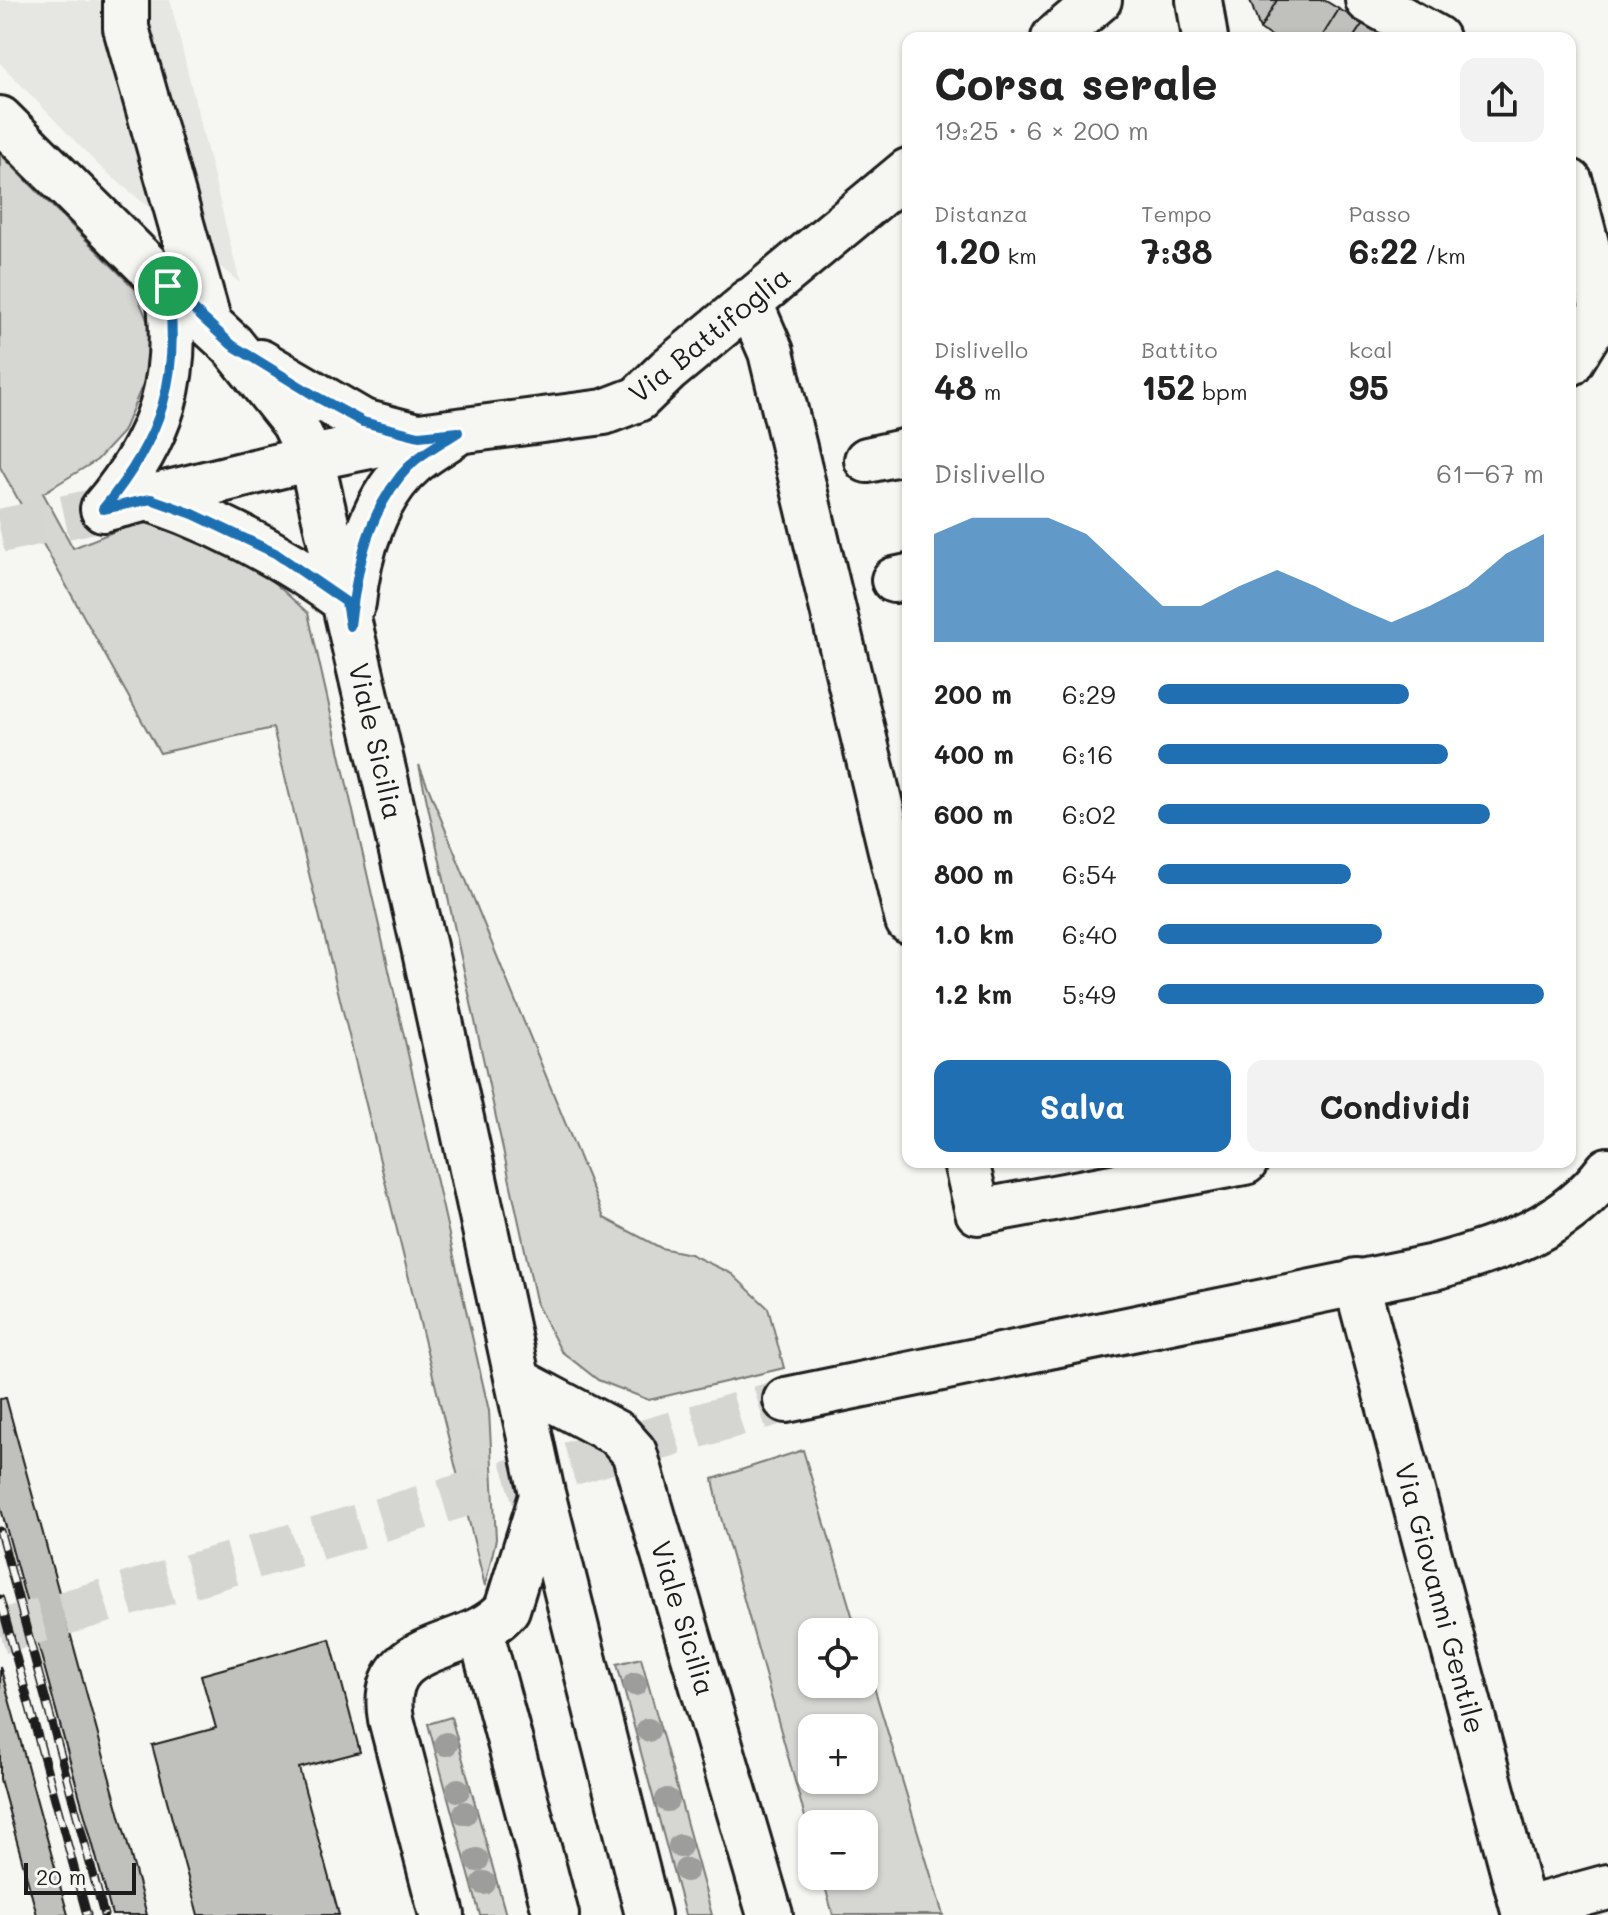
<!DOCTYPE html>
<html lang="it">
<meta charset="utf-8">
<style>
:root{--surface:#fff;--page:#f2f2f2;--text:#222;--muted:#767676;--accent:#1f6fb2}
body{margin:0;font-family:Mali,sans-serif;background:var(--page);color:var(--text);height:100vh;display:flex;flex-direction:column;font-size:30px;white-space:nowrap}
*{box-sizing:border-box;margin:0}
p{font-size:26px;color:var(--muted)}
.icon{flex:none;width:44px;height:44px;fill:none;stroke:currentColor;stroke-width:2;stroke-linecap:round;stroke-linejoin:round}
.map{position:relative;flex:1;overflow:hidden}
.side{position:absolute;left:902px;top:32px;width:674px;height:1136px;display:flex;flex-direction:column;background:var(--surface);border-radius:16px;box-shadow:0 2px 6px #0004}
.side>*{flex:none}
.tools{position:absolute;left:798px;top:1618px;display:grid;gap:16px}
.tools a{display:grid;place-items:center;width:80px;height:80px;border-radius:16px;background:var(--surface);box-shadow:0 2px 6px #0004;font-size:40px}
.scale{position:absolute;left:24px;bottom:20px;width:112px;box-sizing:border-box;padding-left:8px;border:4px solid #1c1c1c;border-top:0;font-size:22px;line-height:28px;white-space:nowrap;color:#1c1c1c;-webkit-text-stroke:6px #f6f6f2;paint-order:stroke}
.pin{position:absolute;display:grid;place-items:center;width:68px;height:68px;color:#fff;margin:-34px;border:4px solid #fff;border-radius:50%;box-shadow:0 2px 8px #0007}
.round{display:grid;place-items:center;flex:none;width:84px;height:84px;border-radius:16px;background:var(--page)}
.overview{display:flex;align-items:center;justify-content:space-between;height:136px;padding:0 32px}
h1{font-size:44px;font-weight:700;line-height:60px}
.stats{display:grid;grid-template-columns:repeat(3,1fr);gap:12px;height:136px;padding:8px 32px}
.stats div{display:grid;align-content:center}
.stats b{font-size:34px;font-weight:700}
.stats small{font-size:22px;font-weight:400}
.stats p{font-size:22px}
.chart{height:224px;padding:16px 32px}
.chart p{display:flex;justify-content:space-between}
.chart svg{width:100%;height:144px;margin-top:8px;fill:var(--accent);opacity:.7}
.action{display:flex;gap:16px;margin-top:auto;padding:16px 32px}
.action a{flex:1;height:92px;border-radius:16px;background:var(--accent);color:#fff;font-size:32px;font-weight:700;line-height:92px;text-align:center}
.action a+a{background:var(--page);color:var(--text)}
ul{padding:0 32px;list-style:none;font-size:26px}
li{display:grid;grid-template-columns:128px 96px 1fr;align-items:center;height:60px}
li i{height:20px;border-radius:10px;background:var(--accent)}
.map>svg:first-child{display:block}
</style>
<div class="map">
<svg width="1608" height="1915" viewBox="0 0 1608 1915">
<rect width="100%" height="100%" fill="#f6f6f2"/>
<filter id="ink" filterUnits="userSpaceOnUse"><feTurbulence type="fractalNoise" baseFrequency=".0125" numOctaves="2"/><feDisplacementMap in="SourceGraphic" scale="16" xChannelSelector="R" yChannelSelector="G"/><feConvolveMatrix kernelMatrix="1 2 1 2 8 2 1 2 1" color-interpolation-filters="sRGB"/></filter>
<g filter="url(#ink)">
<!-- built -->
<path fill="#e6e6e2" d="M 0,0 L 83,0 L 89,3 L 90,0 L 170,0 L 240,283 L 99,166 L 0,63 Z"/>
<!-- green -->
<path fill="#d6d6d2" stroke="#797977" stroke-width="2" fill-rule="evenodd" d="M 0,154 L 135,289 L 150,328 L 145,379 L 123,432 L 97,460 L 43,493 L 73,548 L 138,522 L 175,529 L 214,543 L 269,578 L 308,613 L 489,1411 L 496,1539 L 485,1586 L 273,728 L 160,753 L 0,467 Z
M 419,765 L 604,1218 L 661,1248 L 690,1254 L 732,1274 L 768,1308 L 784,1368 L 649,1400 L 598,1380 L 561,1351 L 537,1305 Z
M 803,1450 L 857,1632 L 812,1632 L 812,1684 L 864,1684 L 864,1654 L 943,1915 L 833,1915 L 822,1876 L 864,1876 L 864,1824 L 812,1824 L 812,1842 L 720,1514 L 713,1479 ZM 812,1728 L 864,1728 L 864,1780 L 812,1780 Z
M 641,1658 L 712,1915 L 685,1915 L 617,1664 Z
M 451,1717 L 506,1915 L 480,1915 L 428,1724 Z"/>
<!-- building -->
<path fill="#c0c0bd" stroke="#1c1c1c" stroke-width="2" d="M 1250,0 L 1277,0 L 1260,29 Z
M 1277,0 L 1324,0 L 1339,9 L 1323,35 L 1329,38 L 1275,38 L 1260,29 Z
M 1339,9 L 1363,23 L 1353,38 L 1329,38 L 1323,35 Z
M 1363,23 L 1388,38 L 1353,38 Z
M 6,1398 L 147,1915 L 112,1915 L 0,1505 L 0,1399 Z
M 330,1639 L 360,1752 L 299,1768 L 339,1915 L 198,1915 L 152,1745 L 216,1728 L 201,1675 Z
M 0,1666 L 68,1915 L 37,1915 L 0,1779 Z"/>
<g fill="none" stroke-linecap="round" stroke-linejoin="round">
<!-- minor-tunnel -->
<path stroke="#d5d5d2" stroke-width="44" stroke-dasharray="44 22" stroke-linecap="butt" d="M 0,531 L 103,509
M 0,1632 L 786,1400"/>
<!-- minor casing -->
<g stroke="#1c1c1c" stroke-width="50">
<path id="minor" d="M 126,0 L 126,28 L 209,323
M 1199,0 L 1205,38
M 1368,0 L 1436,38
M 1054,38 L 1099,0
M 0,119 L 168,286 L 232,345 L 294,423 L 311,458 L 424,947 L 542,1493 L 648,1915
M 1570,182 L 1603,309 L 1570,363
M 749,301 L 771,352 L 908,921
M 260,362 L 363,422 L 413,435
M 867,460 L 908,451
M 151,499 C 222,524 285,556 346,602
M 103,509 L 311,458 L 419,436 L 604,412 L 638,399 L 668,370 L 908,171
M 103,509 C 162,439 181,377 168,286
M 894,580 L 908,577
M 353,603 C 358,554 374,496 414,462 C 426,452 442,443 455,434
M 966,1162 L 978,1212 L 1245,1162
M 1356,1281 L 1525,1915
M 520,1382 L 618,1434 L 634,1452 L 770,1915
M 786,1400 L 1434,1267 C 1501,1249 1565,1228 1608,1170
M 481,1633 L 556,1915
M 1524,1910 L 1608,1887
M 442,1915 L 391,1719 C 376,1636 468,1656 507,1609 L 542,1496"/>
</g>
<!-- minor -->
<use href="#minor" stroke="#f6f6f2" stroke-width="44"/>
<!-- rail casing -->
<g stroke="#1c1c1c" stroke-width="9">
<path id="rail" d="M 0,1531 L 104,1915
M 0,1599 L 87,1915"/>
</g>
<!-- rail -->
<use href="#rail" stroke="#f6f6f2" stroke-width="6" stroke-dasharray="18" stroke-linecap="butt"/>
</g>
<!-- trees -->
<g fill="#9d9d9b">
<circle cx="635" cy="1684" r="12"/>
<circle cx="648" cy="1730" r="12"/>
<circle cx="446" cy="1744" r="12"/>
<circle cx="458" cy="1790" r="12"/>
<circle cx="667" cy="1800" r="12"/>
<circle cx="465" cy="1813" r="12"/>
<circle cx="680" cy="1846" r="12"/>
<circle cx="477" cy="1860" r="12"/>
<circle cx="686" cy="1870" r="12"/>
<circle cx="484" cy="1883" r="12"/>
</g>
</g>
<g fill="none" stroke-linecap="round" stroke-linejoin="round" filter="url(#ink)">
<!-- route casing -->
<g stroke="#fff" stroke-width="16">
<path id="route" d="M 168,286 L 232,345 L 317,397 L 363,422 L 419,436 L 458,432 C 443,442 424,452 411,464 C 368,508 357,567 350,626 L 346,602 L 275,553 L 193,514 L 151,499 L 103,509 C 162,438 181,377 168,286 Z"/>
</g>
<!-- route -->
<use href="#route" stroke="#1f6fb2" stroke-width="10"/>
</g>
<g text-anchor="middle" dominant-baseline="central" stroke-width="7" stroke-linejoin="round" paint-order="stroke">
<!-- street labels -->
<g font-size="28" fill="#1c1c1c" stroke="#f6f6f2">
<text transform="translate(709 334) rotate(-39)">Via Battifoglia</text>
<text transform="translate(377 741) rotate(77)">Viale Sicilia</text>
<text transform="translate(1441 1598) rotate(75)">Via Giovanni Gentile</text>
<text transform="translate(684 1618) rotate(73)">Viale Sicilia</text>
</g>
</g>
</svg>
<div class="tools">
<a><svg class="icon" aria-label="locate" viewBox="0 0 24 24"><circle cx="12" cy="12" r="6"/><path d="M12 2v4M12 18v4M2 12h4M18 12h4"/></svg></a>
<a>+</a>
<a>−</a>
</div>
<div class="scale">20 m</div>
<div class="pin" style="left:168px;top:286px;background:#1e9e55"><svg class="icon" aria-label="arrive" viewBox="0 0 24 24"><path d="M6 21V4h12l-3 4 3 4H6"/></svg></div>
<section class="side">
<div class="overview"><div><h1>Corsa serale</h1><p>19:25 · 6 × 200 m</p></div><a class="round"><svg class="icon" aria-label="share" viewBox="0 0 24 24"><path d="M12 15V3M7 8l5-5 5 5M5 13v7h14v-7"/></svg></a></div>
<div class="stats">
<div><p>Distanza</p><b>1.20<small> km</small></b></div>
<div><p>Tempo</p><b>7:38</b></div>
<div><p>Passo</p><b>6:22<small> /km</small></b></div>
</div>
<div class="stats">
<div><p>Dislivello</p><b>48<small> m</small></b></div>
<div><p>Battito</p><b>152<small> bpm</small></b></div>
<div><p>kcal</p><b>95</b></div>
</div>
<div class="chart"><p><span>Dislivello</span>61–67 m</p>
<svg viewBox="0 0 160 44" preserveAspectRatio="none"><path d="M0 44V11L10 6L20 6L30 6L40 11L50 22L60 33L70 33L80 27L90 22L100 27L110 33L120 38L130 33L140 27L150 17L160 11V44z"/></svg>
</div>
<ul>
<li><b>200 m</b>6:29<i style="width:65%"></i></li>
<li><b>400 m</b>6:16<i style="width:75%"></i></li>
<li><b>600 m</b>6:02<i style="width:86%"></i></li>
<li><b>800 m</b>6:54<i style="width:50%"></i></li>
<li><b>1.0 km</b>6:40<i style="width:58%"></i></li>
<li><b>1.2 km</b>5:49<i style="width:100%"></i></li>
</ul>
<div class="action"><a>Salva</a><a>Condividi</a></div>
</section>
</div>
